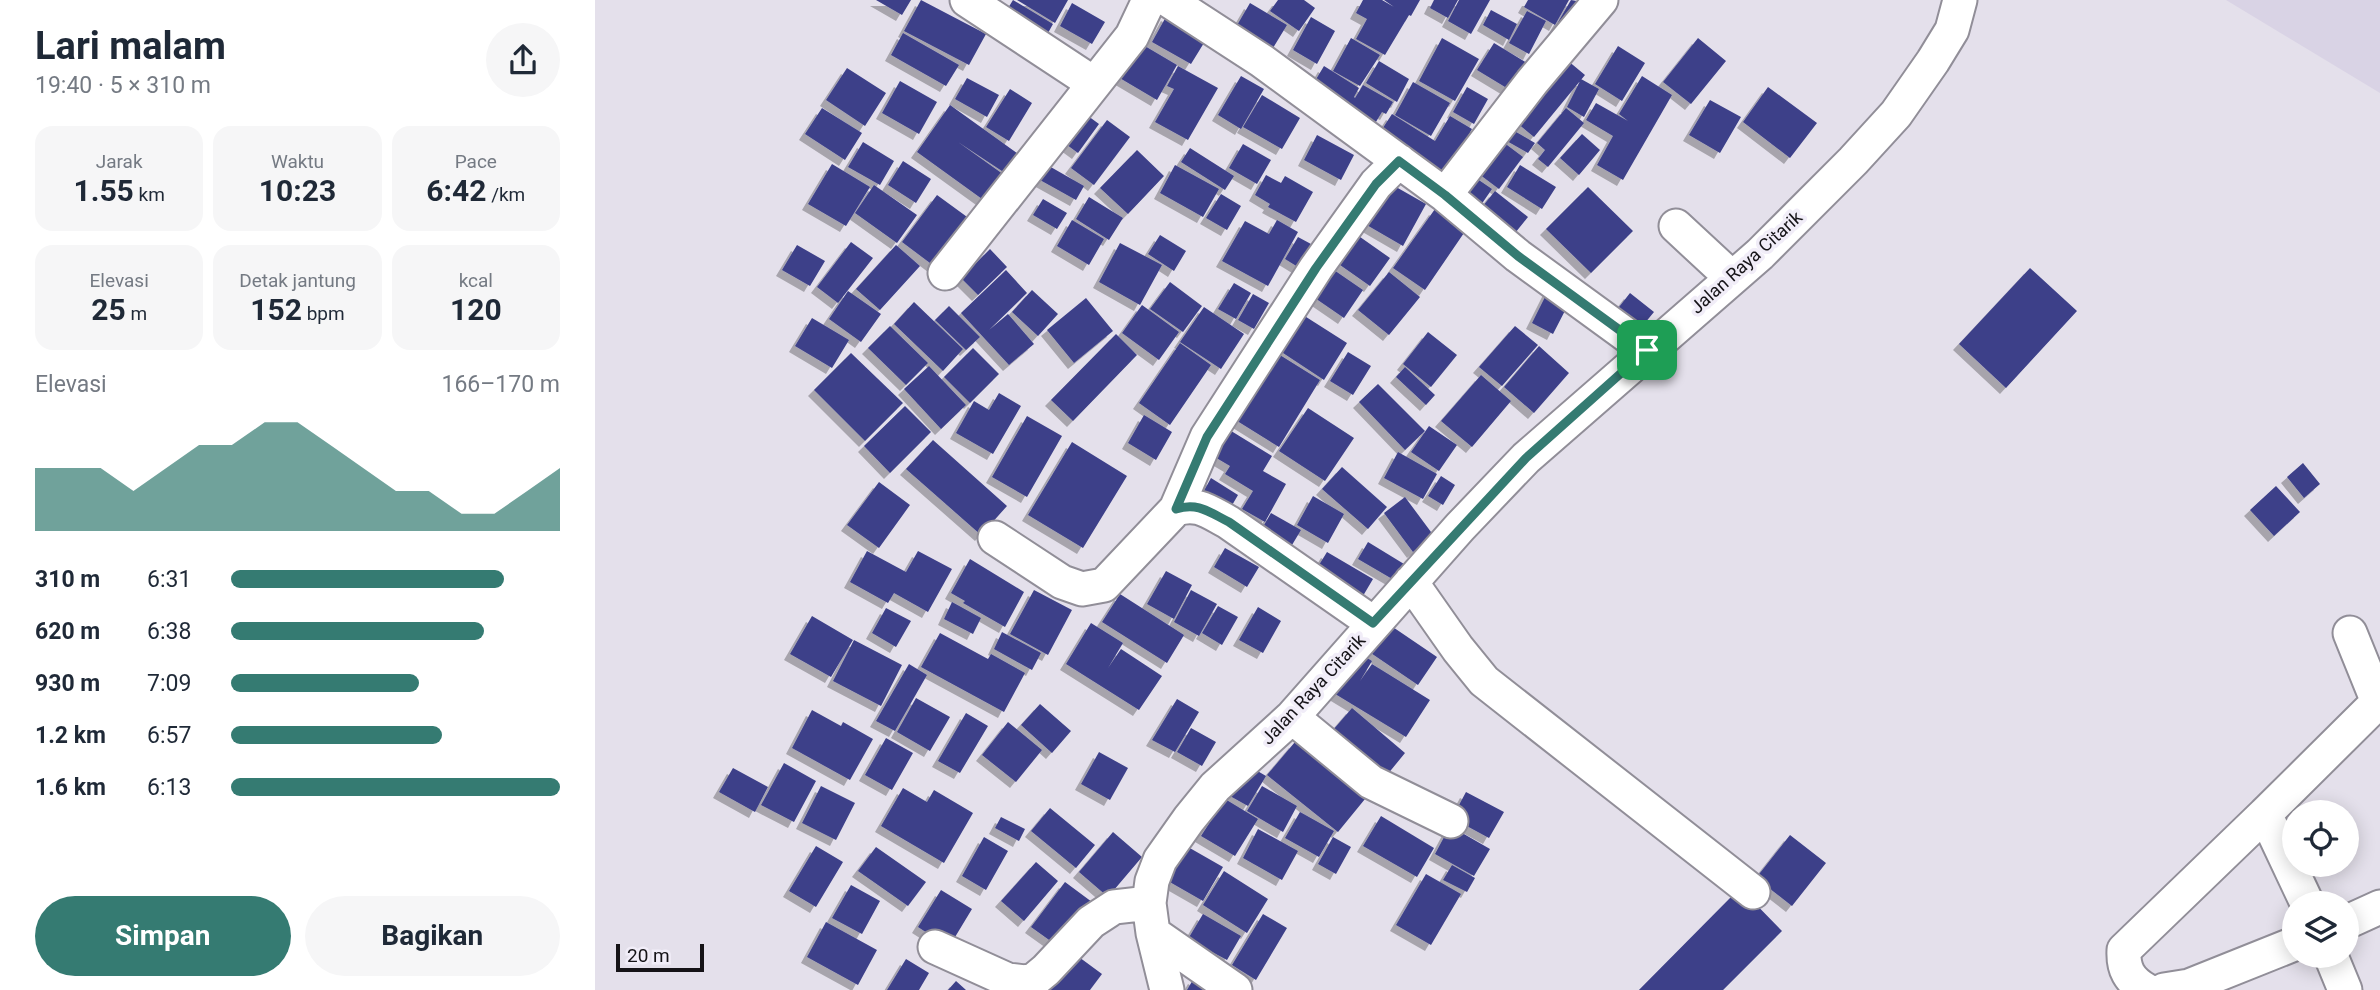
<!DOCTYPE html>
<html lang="id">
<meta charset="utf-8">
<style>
:root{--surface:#fff;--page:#f6f6f7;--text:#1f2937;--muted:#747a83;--accent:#357b72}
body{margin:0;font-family:Roboto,sans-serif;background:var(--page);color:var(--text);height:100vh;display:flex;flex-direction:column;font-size:26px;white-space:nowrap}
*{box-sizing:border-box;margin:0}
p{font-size:23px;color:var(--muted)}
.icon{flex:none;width:38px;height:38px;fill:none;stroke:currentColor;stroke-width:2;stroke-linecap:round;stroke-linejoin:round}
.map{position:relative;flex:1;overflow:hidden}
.details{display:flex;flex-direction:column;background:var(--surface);width:595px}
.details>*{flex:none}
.tools{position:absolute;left:1687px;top:800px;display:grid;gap:14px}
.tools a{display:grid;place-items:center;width:77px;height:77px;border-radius:50%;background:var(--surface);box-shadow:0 4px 18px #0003;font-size:35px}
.scale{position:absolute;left:21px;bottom:18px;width:88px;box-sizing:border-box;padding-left:7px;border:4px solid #151317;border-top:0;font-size:19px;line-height:24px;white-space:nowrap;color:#151317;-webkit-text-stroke:5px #f1edf8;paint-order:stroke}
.pin{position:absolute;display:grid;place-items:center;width:60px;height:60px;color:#fff;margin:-30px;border-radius:14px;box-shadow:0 4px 10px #0006}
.round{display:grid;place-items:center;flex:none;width:74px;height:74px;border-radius:37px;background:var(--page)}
.head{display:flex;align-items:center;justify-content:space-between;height:119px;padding:0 35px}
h1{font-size:38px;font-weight:700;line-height:52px}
.figures{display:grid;grid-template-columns:repeat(3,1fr);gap:10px;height:119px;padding:7px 35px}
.figures div{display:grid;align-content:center;border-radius:18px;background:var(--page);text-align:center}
.figures b{font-size:30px;font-weight:700}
.figures small{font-size:19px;font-weight:400}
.figures p{font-size:19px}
.chart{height:196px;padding:14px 35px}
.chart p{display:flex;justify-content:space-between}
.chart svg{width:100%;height:126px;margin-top:7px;fill:var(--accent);opacity:.7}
.action{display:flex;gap:14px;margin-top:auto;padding:14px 35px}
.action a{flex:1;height:80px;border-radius:42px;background:var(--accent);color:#fff;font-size:28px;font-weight:700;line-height:80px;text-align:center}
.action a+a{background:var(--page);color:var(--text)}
ul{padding:0 35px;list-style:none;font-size:23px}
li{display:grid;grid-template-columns:112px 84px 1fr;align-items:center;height:52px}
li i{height:18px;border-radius:9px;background:var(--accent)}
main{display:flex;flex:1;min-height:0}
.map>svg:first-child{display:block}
</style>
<main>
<section class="details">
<div class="head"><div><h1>Lari malam</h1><p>19:40 · 5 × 310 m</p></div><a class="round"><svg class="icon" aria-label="share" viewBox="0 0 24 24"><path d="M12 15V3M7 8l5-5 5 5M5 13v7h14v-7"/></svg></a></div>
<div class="figures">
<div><p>Jarak</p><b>1.55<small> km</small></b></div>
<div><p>Waktu</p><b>10:23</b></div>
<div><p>Pace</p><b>6:42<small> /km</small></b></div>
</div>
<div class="figures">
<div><p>Elevasi</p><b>25<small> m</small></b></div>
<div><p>Detak jantung</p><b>152<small> bpm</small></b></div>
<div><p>kcal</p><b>120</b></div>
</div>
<div class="chart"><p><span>Elevasi</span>166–170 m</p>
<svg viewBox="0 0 160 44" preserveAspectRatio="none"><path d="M0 44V22L10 22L20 22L30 30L40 22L50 14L60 14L70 6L80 6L90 14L100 22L110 30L120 30L130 38L140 38L150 30L160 22V44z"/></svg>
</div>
<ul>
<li><b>310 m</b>6:31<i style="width:83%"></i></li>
<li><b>620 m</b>6:38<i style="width:77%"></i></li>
<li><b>930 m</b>7:09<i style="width:57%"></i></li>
<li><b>1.2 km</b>6:57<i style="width:64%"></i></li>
<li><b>1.6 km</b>6:13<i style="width:100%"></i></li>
</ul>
<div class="action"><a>Simpan</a><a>Bagikan</a></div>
</section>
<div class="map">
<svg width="1785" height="990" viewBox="0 0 1785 990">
<defs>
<filter id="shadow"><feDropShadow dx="-6" dy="6" stdDeviation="0" flood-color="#0004"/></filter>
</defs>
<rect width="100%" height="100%" fill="#e4e0eb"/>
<!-- built -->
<path fill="#d9d3e5" d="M 1631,0 L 1785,0 L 1785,93 Z"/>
<!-- building -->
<path fill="#3d4089" filter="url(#shadow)" d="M 281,0 L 316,0 L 307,15 Z
M 326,0 L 391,34 L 374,65 L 309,31 Z
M 418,0 L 458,24 L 448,42 L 407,18 Z
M 422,0 L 473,0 L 460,23 Z
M 683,0 L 709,0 L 720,8 L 704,31 L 675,11 Z
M 768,0 L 787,0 L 799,7 L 789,0 L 825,0 L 816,16 L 814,15 L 790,55 L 761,39 L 772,19 L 761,13 Z
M 839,0 L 863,0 L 853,18 L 835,8 Z
M 864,0 L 895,0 L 876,34 L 853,21 Z
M 933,0 L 974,0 L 960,25 L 929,7 Z
M 976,0 L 987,2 L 969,35 L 959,29 Z
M 477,3 L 510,22 L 497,44 L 465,26 Z
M 655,3 L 692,25 L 678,48 L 641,27 Z
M 896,10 L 922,24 L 914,40 L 888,25 Z
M 932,11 L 951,21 L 934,54 L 914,43 Z
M 572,15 L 612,38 L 596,64 L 557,42 Z
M 716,17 L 740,31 L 722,64 L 698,50 Z
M 308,33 L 364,65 L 351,86 L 296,55 Z
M 756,38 L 785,55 L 765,86 L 738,71 Z
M 847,38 L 884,59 L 860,101 L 824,81 Z
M 1103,38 L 1131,61 L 1096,104 L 1068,82 Z
M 543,42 L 582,65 L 562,100 L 523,77 Z
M 899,43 L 932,63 L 915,90 L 882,70 Z
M 1023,46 L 1050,63 L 1027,101 L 1000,84 Z
M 966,55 L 990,75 L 939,137 L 915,117 Z
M 784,61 L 814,79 L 802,102 L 771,83 Z
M 583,66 L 623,88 L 593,140 L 560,122 L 579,89 L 572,86 Z
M 729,66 L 764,88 L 759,97 L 760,98 L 768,85 L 798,102 L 791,114 L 787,112 L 776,130 L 714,91 Z
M 252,68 L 291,93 L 270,126 L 231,100 Z
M 646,76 L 669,89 L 646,129 L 623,115 Z
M 1047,76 L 1077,95 L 1028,180 L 1002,165 L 1018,136 L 991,120 L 1001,103 L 1033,121 L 1024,114 Z
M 372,78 L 404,95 L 392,117 L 360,99 Z
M 986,79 L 1004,89 L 989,117 L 972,107 Z
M 305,81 L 342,102 L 324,134 L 287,113 Z
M 818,82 L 855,103 L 836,136 L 800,115 Z
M 872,87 L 893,99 L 879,124 L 858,112 Z
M 1173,87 L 1222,123 L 1195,158 L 1148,122 Z
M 415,89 L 437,103 L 414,141 L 391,127 Z
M 667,95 L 705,118 L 687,149 L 648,127 Z
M 1115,100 L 1146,117 L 1125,153 L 1094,135 Z
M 355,105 L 426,156 L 413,175 L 363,142 L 412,177 L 394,204 L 322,152 Z
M 227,108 L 267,133 L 250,160 L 210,134 Z
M 971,108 L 989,123 L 953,167 L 943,159 L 950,150 L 942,143 Z
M 489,113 L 504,124 L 483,153 L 468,142 Z
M 797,114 L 840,141 L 855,116 L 877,129 L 848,180 L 780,140 Z
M 512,120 L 535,137 L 499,185 L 476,168 Z
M 909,125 L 940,143 L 933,153 L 903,136 Z
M 987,134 L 1005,150 L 984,175 L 965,158 Z
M 722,135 L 759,155 L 746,180 L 709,160 Z
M 900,136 L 928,157 L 904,189 L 876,168 Z
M 268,142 L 299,161 L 285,185 L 253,167 Z
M 648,144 L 676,160 L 662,184 L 634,168 Z
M 595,148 L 639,176 L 630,190 L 586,162 Z
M 542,150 L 569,176 L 533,214 L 505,188 Z
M 308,161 L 336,179 L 321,203 L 293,185 Z
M 237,164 L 275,187 L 251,226 L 213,204 Z
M 580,165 L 624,189 L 608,217 L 565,193 Z
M 925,165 L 961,187 L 947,209 L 912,187 Z
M 454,166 L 489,186 L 481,200 L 445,180 Z
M 872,172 L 897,189 L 879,215 L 854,197 Z
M 671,175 L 686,183 L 690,176 L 718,192 L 701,222 L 673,207 L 675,204 L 660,195 Z
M 794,183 L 831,204 L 808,246 L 770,224 Z
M 279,185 L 322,215 L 302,243 L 260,213 Z
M 993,187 L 1038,231 L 996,273 L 951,229 Z
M 900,191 L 933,217 L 912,243 L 879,217 Z
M 626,194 L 646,206 L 632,230 L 611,218 Z
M 342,195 L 379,222 L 343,269 L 307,242 Z
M 494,197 L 528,218 L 514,240 L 481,219 Z
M 448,199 L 472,213 L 462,229 L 438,215 Z
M 840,209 L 871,230 L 830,290 L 798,268 Z
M 477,220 L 509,239 L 494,265 L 462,246 Z
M 682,220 L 703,232 L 673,286 L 627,261 L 650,221 L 674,234 Z
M 758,232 L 795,258 L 775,286 L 738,260 Z
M 565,235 L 591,251 L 579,271 L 553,254 Z
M 703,237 L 716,244 L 703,267 L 690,259 Z
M 256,242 L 278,258 L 243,303 L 222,287 Z
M 525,243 L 567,265 L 545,305 L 504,282 Z
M 202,245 L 230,261 L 215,286 L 187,270 Z
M 301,245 L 325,266 L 285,310 L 261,289 Z
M 395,249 L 412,267 L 383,295 L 366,278 Z
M 736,268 L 768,290 L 749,318 L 717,296 Z
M 1435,268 L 1482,311 L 1411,388 L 1364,344 Z
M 411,270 L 432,293 L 394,330 L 413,314 L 439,344 L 414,365 L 366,313 Z
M 794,272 L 825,297 L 794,335 L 763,310 Z
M 575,282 L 607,306 L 588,332 L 555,309 Z
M 639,283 L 656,293 L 641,319 L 623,309 Z
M 954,289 L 975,301 L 958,334 L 937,323 Z
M 437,290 L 463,314 L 443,336 L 417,312 Z
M 253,291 L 286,314 L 266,342 L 234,319 Z
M 1035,293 L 1059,312 L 1040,335 L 1017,316 Z
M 658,294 L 674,303 L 659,329 L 643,320 Z
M 491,298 L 518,331 L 479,363 L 452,330 Z
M 319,302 L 368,349 L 348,371 L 299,324 Z
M 547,305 L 584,332 L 564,360 L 527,333 Z
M 354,306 L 385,337 L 371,350 L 340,320 Z
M 609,307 L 649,334 L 626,369 L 585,342 Z
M 708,315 L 752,343 L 729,380 L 685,351 Z
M 217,318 L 254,340 L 237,368 L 200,346 Z
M 295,326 L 333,363 L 311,385 L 273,348 Z
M 920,326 L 943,345 L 907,386 L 884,367 Z
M 833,332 L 862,355 L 836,387 L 808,364 Z
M 521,334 L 542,355 L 478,421 L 456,400 Z
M 585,343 L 616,365 L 575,425 L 544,403 Z
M 944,346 L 974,373 L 939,413 L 909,387 Z
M 378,348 L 404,374 L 375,403 L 349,377 Z
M 680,352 L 725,380 L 684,447 L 639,419 Z
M 753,352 L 776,366 L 758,395 L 735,381 Z
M 256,353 L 308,403 L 270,441 L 219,390 Z
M 334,366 L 371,405 L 346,429 L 309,389 Z
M 810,367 L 840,395 L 831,405 L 801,377 Z
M 886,375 L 916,401 L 877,447 L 846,421 Z
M 783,384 L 830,431 L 810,450 L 764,402 Z
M 404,393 L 426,406 L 398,454 L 361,433 L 379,401 L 394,410 Z
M 310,406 L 336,432 L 295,473 L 269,446 Z
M 713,408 L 759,438 L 730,481 L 684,451 Z
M 549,415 L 577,432 L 561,460 L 533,443 Z
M 432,416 L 467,436 L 432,497 L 397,477 Z
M 628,426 L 677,456 L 668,471 L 691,484 L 670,522 L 647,509 L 658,491 L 630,474 L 635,466 L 613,453 Z
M 834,426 L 862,445 L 844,471 L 816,452 Z
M 338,440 L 412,506 L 386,535 L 311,469 Z
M 477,442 L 532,476 L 488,548 L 433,515 Z
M 803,452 L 842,474 L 828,499 L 789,478 Z
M 1708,463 L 1725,484 L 1709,498 L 1692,477 Z
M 747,467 L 792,507 L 773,529 L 727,489 Z
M 846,476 L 860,485 L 848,505 L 833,496 Z
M 616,478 L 643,495 L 632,514 L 605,498 Z
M 284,482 L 315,505 L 284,548 L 252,525 Z
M 1681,486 L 1705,512 L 1679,536 L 1655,510 Z
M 718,496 L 749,514 L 733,543 L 702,525 Z
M 810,497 L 839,536 L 818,552 L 789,513 Z
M 676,513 L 706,530 L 691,555 L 661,539 Z
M 773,542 L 809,564 L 799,580 L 763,559 Z
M 630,548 L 664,567 L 652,587 L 619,567 Z
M 272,551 L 311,572 L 323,551 L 357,569 L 333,612 L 299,593 L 293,603 L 255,582 Z
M 732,552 L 778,579 L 762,606 L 716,578 Z
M 375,559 L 429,592 L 410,627 L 368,603 L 370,601 L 356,593 Z
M 571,571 L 597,585 L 579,619 L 552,604 Z
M 439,590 L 477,610 L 453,655 L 415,634 Z
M 596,590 L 622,604 L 604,636 L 579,622 Z
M 525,594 L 589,635 L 572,663 L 507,622 Z
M 357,602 L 386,618 L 378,634 L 349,619 Z
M 623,606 L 643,617 L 627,645 L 607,633 Z
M 663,607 L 686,621 L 668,653 L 644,640 Z
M 291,608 L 316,621 L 301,647 L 277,633 Z
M 217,616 L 258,640 L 236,677 L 195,654 Z
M 786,619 L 842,657 L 823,685 L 767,647 Z
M 496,623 L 528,643 L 513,668 L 526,649 L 567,676 L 544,710 L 471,664 Z
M 407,632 L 446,653 L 437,670 L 399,649 Z
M 345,633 L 393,659 L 396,654 L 430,673 L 409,712 L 326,667 Z
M 259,640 L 307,665 L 286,706 L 238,681 Z
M 756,648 L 777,661 L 765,681 L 777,664 L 835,700 L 811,737 L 732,689 Z
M 314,664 L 332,675 L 300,731 L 281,721 Z
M 321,698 L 355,717 L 335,751 L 302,732 Z
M 582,699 L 604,712 L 580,752 L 557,740 Z
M 445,704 L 476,731 L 457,753 L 426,725 Z
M 757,708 L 810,753 L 792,775 L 738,730 Z
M 217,710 L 246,726 L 248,722 L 278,739 L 255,780 L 197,748 Z
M 371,713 L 393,726 L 365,773 L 343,761 Z
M 413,722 L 447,750 L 421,782 L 387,755 Z
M 596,728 L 621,742 L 607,766 L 582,752 Z
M 291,738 L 318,753 L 297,790 L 270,775 Z
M 700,742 L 770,799 L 743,832 L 672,775 Z
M 504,752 L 533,768 L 515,800 L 486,784 Z
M 189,763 L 221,781 L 199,822 L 166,805 Z
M 654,766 L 671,776 L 653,806 L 635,796 Z
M 138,768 L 173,787 L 160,812 L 124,792 Z
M 226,786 L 260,803 L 241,840 L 207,823 Z
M 667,786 L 702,806 L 688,832 L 652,811 Z
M 308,788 L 332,802 L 339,790 L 378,813 L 349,863 L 286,826 Z
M 871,792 L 909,812 L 894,838 L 857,818 Z
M 630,799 L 663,819 L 640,856 L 606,836 Z
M 455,808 L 500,845 L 481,868 L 436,831 Z
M 705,812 L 739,831 L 724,857 L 690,838 Z
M 786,816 L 839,848 L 822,877 L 768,846 Z
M 406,817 L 430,829 L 424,841 L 400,828 Z
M 855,826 L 895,849 L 879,876 L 840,854 Z
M 663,829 L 703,851 L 687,880 L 648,858 Z
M 518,832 L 547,857 L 513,897 L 484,872 Z
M 1195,835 L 1231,863 L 1197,906 L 1161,878 Z
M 389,837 L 413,851 L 391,890 L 367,876 Z
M 738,837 L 756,847 L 741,874 L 723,864 Z
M 221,846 L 248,862 L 221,907 L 194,891 Z
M 281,847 L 331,882 L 313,906 L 263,871 Z
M 593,847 L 628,867 L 608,901 L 573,881 Z
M 441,862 L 463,881 L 429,921 L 406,901 Z
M 857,865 L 880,878 L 872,892 L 848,880 Z
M 629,871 L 673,899 L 652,933 L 608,905 Z
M 831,874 L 866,894 L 836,945 L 801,925 Z
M 470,882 L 497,902 L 464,947 L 436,927 Z
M 256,885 L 285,901 L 267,934 L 237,918 Z
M 1145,888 L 1187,931 L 1128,990 L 1044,990 Z
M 346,890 L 377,909 L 354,947 L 323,927 Z
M 608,914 L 646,936 L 632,960 L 593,939 Z
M 668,914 L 692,928 L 661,980 L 637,965 Z
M 231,922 L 282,950 L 263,985 L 212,957 Z
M 473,949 L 507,974 L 495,990 L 445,990 Z
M 311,959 L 334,973 L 324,990 L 292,990 Z
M 599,978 L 620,990 L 592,990 Z
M 361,981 L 371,990 L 353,990 Z"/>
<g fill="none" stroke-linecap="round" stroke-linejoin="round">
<!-- minor casing -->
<g stroke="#918e98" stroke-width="37">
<path id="minor" d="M 372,0 L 498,83
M 573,0 L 667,61 L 850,195 L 923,256 L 1052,350
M 850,195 L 937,82 L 1006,0
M 1081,226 L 1137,278
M 350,273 L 537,36 L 554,0
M 581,509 L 612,437 L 721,268 L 781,184 L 804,161
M 400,538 L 467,582 L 487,589 L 509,585 L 581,509 C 603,502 614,512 633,522 L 778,623
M 816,582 L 863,649 L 889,681 L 1158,892
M 1755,633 L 1785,707
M 697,717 L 776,782 L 856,821
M 1670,814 L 1783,702
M 1752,922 L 1785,907
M 558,933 L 640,990
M 340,947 L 413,980 L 430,982 L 439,980 L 451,970 L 496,922 L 519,907 L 554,903
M 1736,956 L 1750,990
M 572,990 L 558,933 L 554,903 L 557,881 L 565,860 L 594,819 L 620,787 L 697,717 L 865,527 L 931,458 L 1165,254 L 1258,161 L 1301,114 L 1338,61 L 1357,30 L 1365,0
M 1551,990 C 1534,980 1528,969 1529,950 L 1670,814 L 1712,903
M 1569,990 L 1594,986 L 1699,944"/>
</g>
<!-- minor -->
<use href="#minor" stroke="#fff" stroke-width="33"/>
</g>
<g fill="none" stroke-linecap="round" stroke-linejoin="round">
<!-- route casing -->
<g stroke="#fff" stroke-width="14">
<path id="route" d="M 804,161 L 850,195 L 923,256 L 1052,350 L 931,458 L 778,623 L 634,522 C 614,512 603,502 581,509 L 612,437 L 721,268 L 781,184 Z"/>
</g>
<!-- route -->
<use href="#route" stroke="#357b72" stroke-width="9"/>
</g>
<g text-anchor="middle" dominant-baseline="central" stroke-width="7" stroke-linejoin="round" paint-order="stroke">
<!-- street labels -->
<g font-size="18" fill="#151317" stroke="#f1edf8">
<text transform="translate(1151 262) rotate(-42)">Jalan Raya Citarik</text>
<text transform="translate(718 689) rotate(-47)">Jalan Raya Citarik</text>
</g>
</g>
</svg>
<div class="tools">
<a><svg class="icon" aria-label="locate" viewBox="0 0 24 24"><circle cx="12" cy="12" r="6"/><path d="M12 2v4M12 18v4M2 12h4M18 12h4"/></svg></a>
<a><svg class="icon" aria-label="layers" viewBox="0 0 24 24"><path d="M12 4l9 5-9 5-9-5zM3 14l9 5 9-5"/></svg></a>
</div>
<div class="scale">20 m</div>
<div class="pin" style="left:1052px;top:350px;background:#1e9e55"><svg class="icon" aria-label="arrive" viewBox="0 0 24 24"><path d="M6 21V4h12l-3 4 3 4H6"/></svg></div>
</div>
</main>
